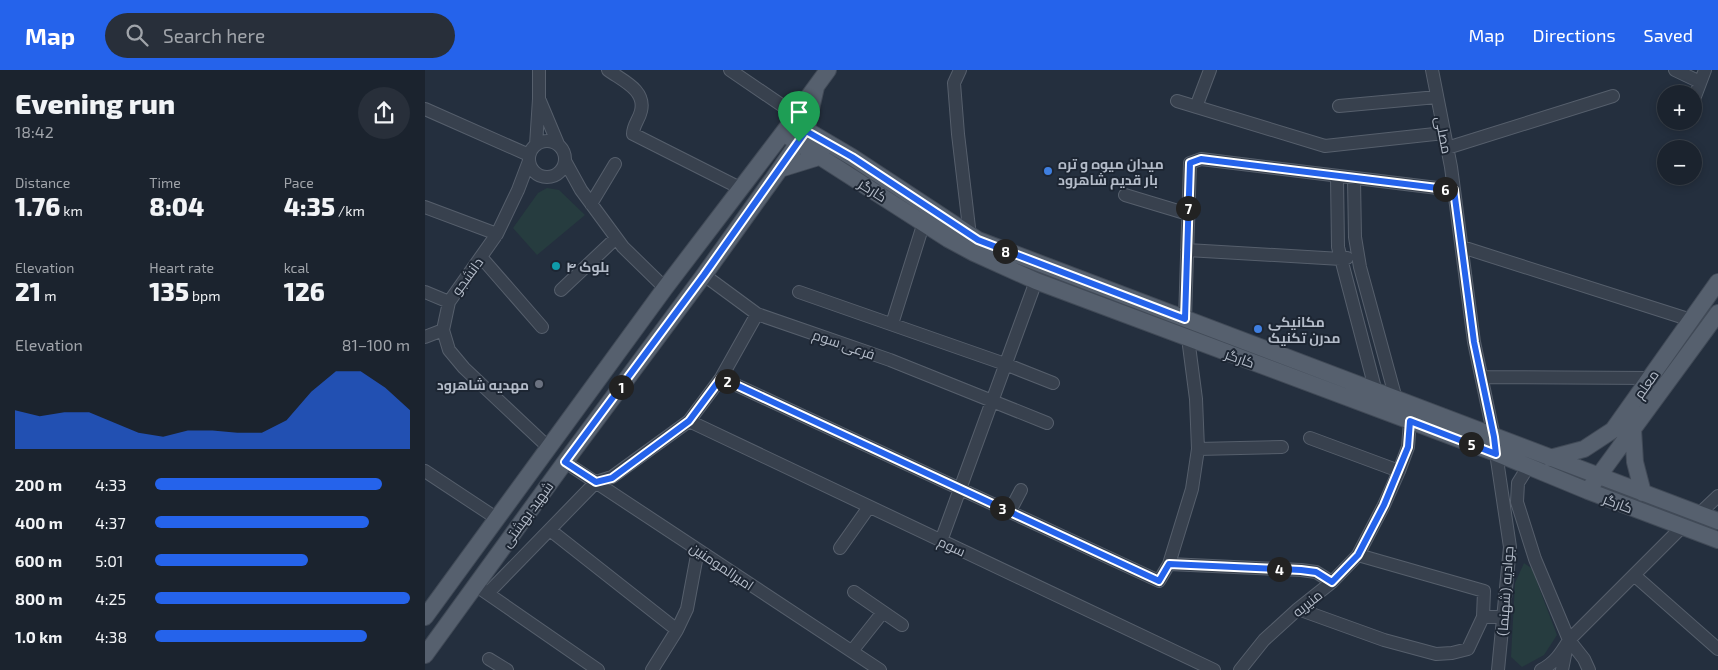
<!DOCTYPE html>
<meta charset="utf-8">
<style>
:root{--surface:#1b232e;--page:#282f3a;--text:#f1f3f6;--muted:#a0a4aa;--line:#39404a;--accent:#2563eb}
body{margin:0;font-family:"Exo 2",Cairo,sans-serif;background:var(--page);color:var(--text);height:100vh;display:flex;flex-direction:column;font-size:19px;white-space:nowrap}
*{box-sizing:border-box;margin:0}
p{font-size:16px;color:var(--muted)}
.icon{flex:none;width:28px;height:28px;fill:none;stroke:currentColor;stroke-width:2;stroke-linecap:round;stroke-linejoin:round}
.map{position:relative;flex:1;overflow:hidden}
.sheet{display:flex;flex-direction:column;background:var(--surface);width:425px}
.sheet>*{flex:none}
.fabs{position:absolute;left:1232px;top:15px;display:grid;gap:10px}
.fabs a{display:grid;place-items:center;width:45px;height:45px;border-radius:50%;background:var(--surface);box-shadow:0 2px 8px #0003,0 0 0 1px var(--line);font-size:25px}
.pin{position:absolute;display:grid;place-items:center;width:42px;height:42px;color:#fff;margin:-51px -21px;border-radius:50% 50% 50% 0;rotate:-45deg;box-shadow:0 0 5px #0007}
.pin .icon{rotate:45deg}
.km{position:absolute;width:25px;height:25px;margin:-12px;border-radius:50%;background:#222;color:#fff;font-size:14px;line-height:25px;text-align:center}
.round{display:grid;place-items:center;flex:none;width:52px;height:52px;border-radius:26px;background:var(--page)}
.summary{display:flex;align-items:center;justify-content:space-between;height:85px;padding:0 15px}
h1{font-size:28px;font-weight:800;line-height:38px}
.metrics{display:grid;grid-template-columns:repeat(3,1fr);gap:8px;height:85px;padding:5px 15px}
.metrics div{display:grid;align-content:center}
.metrics b{font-size:25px;font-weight:800}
.metrics small{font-size:14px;font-weight:400}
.metrics p{font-size:14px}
.chart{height:140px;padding:10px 15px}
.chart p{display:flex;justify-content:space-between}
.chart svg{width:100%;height:90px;margin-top:5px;fill:var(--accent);opacity:.7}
ul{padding:0 15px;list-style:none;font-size:16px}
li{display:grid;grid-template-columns:80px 60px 1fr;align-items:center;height:38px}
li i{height:12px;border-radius:6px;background:var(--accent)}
header{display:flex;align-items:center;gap:30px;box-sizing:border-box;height:70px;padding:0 25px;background:var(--accent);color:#fff}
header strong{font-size:24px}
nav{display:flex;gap:28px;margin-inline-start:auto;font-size:18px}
.search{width:350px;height:45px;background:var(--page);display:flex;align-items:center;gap:12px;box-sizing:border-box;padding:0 18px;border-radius:28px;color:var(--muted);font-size:19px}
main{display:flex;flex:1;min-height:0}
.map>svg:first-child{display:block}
</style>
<header>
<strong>Map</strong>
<div class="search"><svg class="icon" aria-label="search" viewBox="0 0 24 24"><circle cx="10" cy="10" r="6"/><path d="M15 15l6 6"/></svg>Search here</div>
<nav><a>Map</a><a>Directions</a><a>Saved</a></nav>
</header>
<main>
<section class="sheet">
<div class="summary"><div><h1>Evening run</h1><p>18:42</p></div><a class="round"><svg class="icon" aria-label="share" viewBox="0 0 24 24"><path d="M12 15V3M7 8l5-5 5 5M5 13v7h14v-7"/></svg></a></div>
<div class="metrics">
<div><p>Distance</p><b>1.76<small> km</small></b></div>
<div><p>Time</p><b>8:04</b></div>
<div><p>Pace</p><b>4:35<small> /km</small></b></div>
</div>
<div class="metrics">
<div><p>Elevation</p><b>21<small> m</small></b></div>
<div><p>Heart rate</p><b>135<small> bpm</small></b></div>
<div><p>kcal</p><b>126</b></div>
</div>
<div class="chart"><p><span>Elevation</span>81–100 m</p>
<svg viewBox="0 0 160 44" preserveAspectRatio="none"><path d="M0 44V25L10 28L20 26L30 26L40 31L50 36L60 38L70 35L80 35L90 36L100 36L110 30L120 16L130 6L140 6L150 14L160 25V44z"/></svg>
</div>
<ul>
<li><b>200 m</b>4:33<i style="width:89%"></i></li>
<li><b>400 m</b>4:37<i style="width:84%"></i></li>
<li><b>600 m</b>5:01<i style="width:60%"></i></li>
<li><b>800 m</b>4:25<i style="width:100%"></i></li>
<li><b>1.0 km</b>4:38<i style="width:83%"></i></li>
</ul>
</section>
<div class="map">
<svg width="1293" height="600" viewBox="0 0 1293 600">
<rect width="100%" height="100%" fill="#242f3e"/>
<!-- green -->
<path fill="#263c3f" d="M 122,118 L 134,120 L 160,145 L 112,185 L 88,158 L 113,123 Z
M 1099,493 L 1109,500 L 1113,515 L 1132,565 L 1119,585 L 1097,597 L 1086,587 L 1090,513 Z"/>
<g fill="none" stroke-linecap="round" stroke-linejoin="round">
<!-- minor casing -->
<g stroke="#565f6c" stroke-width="14">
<path id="minor" d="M 183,0 C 198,11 221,20 216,41 C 214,50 208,55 208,64 L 315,118
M 305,0 L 371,45
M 535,0 L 529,13 L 533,64 L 545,166
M 1007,0 L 1026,97 L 1049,272 L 1069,367
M 1250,0 L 1275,12
M 1269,29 L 1280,0
M 115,31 L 133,74
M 752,31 L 900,76 L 1019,63
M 914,36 L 1012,27
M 771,37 L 785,0
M 0,39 L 104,85
M104 89a18 18 0 1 1 36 0a18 18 0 1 1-36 0Z
M 111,75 L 114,29 L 114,0
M 1022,78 L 1188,26
M 104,91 L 93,120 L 72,164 L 24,232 L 18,260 L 24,280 L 39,298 L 123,377
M 140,91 L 156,120 L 198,177 L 240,218
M 912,107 L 913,177 L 951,322
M 929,109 L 930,167 L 935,197 L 971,329
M 700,125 L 763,144
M 166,134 L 190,94
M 0,137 L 72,164
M 1037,177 L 1266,250
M 762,180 L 916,189 L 922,188
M 56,187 L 117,257
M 279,205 L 332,244 L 465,290 L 622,353
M 136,220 L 191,168
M 0,222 L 24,232
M 374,222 L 580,294 L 628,313
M 760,249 L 765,93 L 776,89 L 1029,120
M 467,254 L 499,152
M 0,267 L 18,260
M 1057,307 L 1225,308
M 296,308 L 734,511 L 744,494 L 767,419 L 773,379 L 771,329 L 763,268
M 264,351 L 789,600
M 885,368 L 974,401
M 773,379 L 857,377
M 1071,383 L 1085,477 L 1073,600
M 140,392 L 455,600
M 1103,397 L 1093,413 L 1092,432 L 1110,489 L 1144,570 L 1159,589 L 1164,600
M 0,401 L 71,448
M 585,441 L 596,420
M 1274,444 L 1293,426
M 125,460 L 252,560
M 516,471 L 611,211
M 415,478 L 444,437
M 933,485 L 1059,521 L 1058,547
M 744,494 L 876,500 L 891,502 L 907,512
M 1209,505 L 1293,579
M 56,519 L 173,600
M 429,522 L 477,555
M 63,523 L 171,412 L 187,407 L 264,351 L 296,308 L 332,244
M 873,539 L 959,570 L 1011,584 L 1027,583 L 1043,579 L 1058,547 L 1078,547
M 427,581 L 458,542
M 64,589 L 82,600
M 227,600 L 252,560 L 262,539 L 273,480
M 815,600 L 839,570 L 873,539 L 907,512 L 933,485 L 959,435 L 974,401 L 983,377 L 985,351
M 1116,600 C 1130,593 1136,583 1144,570 L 1257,457
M 1137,600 L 1141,580"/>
</g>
<!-- major casing -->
<g stroke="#414a57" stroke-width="18">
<path id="major" d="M 384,26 L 403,0
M 366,51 L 427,87 L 553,170 L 1293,451
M 358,63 L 523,169 L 549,183 L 611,211 L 1071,383 L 1163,421 L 1293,470
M 355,99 L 397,86
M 1208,359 L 1210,392 L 1218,423
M 1125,388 L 1159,379 L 1188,360 L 1293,212
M 1167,415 L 1293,243
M 0,547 L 240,218 L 364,55
M 0,585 L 140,392 L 279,205 L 355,99 L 381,61 L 391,17"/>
</g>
<!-- minor -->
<use href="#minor" stroke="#38414e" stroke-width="12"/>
<!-- major -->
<use href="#major" stroke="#56606e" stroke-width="16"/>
</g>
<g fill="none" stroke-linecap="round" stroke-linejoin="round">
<!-- route casing -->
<g stroke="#fff" stroke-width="10">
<path id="route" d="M 381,61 L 427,87 L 553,170 L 760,249 L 765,93 L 776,89 L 1029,120 L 1049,272 L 1069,367 L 1071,384 L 985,351 L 983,377 L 959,435 L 933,485 L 907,512 L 891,502 L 876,500 L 744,494 L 734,511 L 296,308 L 264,351 L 187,408 L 171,412 L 140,392 L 279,205 Z"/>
</g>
<!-- route -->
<use href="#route" stroke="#2563eb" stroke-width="6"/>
</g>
<!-- markers -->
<g fill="#3f7fe0" stroke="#1d2633" stroke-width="2">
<circle cx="623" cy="101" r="5"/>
<circle cx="833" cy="259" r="5"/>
</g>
<circle fill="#0f9aa8" stroke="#1d2633" stroke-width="2" cx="131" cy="196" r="5"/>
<circle fill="#6b7280" stroke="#1d2633" stroke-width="2" cx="114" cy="314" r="5"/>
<g text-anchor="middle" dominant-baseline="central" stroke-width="4" stroke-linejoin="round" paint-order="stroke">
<!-- street labels -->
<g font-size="14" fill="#b4bcc9" stroke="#1d2633">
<text transform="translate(1019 65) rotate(79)">مصلی</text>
<text transform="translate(448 120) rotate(33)">کارگر</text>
<text transform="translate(42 206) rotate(-54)">دانشجو</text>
<text transform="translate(419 274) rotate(19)">فرعی سوم</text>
<text transform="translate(815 288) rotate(20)">کارگر</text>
<text transform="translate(1221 314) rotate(-55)">معلم</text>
<text transform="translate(1193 433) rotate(21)">کارگر</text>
<text transform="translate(102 444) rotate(-54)">شهید بهشتی</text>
<text transform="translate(527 476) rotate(25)">سوم</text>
<text transform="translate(297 496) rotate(34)">امیرالمومنین</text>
<text transform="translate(1080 521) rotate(-86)">جوادیه (شهنما)</text>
<text transform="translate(882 533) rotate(-39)">منیریه</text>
</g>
<!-- poi labels -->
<g font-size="14" font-weight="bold" fill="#b4bcc9" stroke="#1d2633" text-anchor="start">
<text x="633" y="93">میدان میوه و تره<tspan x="633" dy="16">بار قدیم شاهرود</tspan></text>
<text x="141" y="196">بلوک ۴</text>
<text x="843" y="251">مکانیکی<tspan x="843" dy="16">مدرن تکنیک</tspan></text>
<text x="104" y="314" text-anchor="end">مهدیه شاهرود</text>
</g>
</g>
</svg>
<div class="fabs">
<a>+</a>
<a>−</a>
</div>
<div class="pin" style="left:374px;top:72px;background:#1e9e55"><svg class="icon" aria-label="arrive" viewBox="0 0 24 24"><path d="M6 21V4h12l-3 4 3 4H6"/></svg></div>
<b class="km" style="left:196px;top:317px">1</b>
<b class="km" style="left:302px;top:311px">2</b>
<b class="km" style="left:577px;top:438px">3</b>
<b class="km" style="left:854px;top:499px">4</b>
<b class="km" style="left:1046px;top:374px">5</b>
<b class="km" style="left:1020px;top:119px">6</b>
<b class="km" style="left:763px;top:138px">7</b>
<b class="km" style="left:580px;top:181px">8</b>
</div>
</main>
